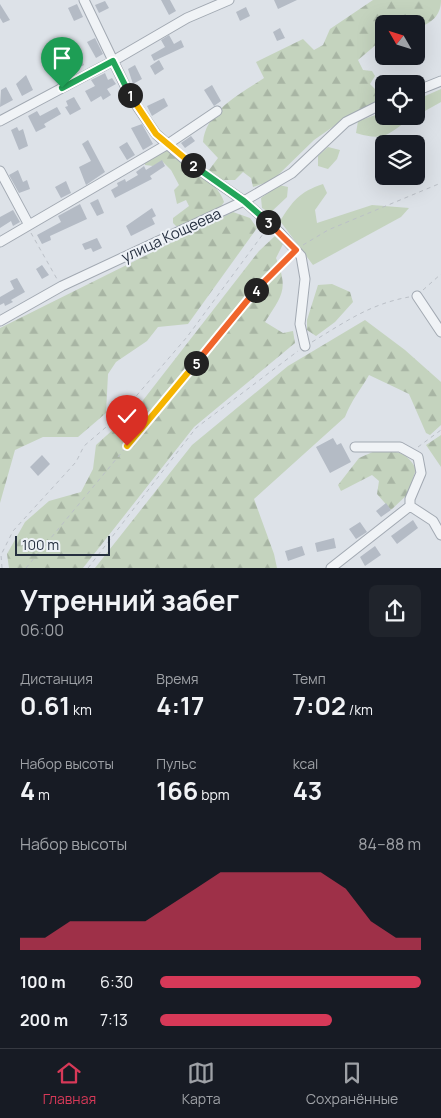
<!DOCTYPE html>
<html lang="ru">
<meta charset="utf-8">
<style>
:root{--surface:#171b24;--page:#20242c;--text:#f1f3f6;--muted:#9ea1a6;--line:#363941;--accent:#d73958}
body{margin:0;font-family:Manrope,sans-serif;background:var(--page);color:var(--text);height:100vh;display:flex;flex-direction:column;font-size:19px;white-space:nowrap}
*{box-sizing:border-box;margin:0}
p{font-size:16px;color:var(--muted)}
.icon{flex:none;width:28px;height:28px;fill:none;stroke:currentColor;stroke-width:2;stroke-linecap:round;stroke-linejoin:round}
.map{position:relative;height:568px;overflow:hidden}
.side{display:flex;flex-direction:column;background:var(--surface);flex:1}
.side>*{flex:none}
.needle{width:32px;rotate:309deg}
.buttons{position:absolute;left:375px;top:15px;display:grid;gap:10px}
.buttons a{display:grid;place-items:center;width:50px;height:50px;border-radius:8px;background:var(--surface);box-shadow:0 5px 20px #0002;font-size:25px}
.scale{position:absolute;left:15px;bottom:12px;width:95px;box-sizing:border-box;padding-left:5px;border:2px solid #263040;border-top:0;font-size:14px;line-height:18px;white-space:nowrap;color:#263040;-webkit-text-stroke:4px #edf1f6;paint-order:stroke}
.pin{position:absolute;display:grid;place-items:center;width:42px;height:42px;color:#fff;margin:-51px -21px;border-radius:50% 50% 50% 0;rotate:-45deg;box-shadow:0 0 5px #0007}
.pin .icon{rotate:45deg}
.km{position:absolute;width:25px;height:25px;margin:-12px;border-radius:50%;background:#222;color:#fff;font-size:14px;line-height:25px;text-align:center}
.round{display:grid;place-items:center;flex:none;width:52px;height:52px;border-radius:8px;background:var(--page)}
.head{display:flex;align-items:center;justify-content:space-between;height:85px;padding:0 20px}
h1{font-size:28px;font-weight:700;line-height:38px}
.figures{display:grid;grid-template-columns:repeat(3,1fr);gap:8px;height:85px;padding:5px 20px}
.figures div{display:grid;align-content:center}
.figures b{font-size:25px;font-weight:700}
.figures small{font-size:14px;font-weight:400}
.figures p{font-size:14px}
.chart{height:140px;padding:10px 20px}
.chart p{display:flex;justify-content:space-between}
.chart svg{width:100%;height:90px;margin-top:5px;fill:var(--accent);opacity:.7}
ul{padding:0 20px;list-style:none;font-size:16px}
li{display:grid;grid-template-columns:80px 60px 1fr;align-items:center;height:38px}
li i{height:12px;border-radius:6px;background:var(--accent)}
.menu{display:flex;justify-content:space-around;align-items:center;height:70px;border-top:1px solid var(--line);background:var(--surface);font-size:14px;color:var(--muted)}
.menu a{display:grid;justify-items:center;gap:2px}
.menu .on{color:var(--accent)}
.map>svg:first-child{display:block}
</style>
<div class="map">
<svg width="441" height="568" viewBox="0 0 441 568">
<defs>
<pattern id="forest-firs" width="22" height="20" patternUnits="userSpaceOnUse" patternTransform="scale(1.25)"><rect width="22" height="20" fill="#c4d3be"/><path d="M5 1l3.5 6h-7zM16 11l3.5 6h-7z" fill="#a8b5a4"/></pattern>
</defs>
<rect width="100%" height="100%" fill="#dde2e8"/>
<!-- grass -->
<path fill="#c4d3be" d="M 441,89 L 441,102 L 416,116 L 416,100 Z
M 384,112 L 384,116 L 415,116 C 389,131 389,143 356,133 L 358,121 Z
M 328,147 L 340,150 L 337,159 L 328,169 L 318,166 L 318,156 Z
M 323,184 L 327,193 L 315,210 L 317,223 L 372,205 L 409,208 L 401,217 L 313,265 L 280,221 C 293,201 299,192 323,184 Z
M 279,185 L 288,187 L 287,197 L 270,213 L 262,208 L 261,198 Z"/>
<!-- forest -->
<path fill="url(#forest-firs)" d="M 373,0 L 441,0 C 441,16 431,24 416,28 L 416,24 L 384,24 L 384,38 L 358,60 L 363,70 L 372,71 L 375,76 L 370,84 L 375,89 L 384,87 L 384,100 L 347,117 L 314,140 L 273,180 L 253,187 L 251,178 L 243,172 L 235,180 L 220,180 L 209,170 L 218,158 L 203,142 C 206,111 240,94 264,78 L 256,62 L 303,39 L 314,50 L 323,45 L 330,29 Z
M 166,148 C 184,162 218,181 224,202 L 220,208 L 177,227 L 173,223 L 173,218 L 189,206 L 186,200 L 177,204 L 174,190 L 179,185 L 171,170 L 162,161 L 153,166 L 145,165 L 145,161 Z
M 233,212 L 250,218 L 257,228 L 188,324 L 158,327 L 147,341 L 116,362 L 108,374 L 106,413 L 78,437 L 43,437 L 15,450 L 0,503 L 0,328 Z
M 275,236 L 283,244 L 276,258 C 289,290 282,295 265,322 L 283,333 L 293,331 L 295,343 L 194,427 L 83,568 L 9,568 L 7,554 L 25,522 L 49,501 L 81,492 L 93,469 L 96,445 L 137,408 L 259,251 Z
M 332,284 L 350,292 L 353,302 L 335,322 L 316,336 L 307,330 L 307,320 L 318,285 Z
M 365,320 L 405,350 L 441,382 L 441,425 L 430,435 L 426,433 L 409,394 L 369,375 C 361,389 351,401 345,417 L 254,499 L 274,554 L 277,568 L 95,568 L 192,445 L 288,366 Z
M 441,435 L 441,467 L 426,445 Z
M 375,451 C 395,451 406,450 416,469 L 408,494 L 391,510 L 377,494 L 379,481 L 372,475 L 341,491 L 338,485 L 359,458 Z"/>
<!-- building -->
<path fill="#b4bbc5" d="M 161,0 L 170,0 L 176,11 L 169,15 Z
M 274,0 L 297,0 L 278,9 Z
M 105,1 L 109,8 L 99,13 L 95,5 Z
M 0,4 L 10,20 L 3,23 L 0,18 Z
M 77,4 L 83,17 L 74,21 L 68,8 Z
M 246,7 L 250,16 L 240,21 L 236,12 Z
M 280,28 L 285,38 L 277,41 L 273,32 Z
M 169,35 L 174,44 L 181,40 L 184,47 L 154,61 L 151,55 L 165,47 L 161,40 Z
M 95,38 L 103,54 L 96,58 L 87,42 Z
M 75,48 L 84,65 L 72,71 L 74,75 L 68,78 L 62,66 L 71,62 L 66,53 Z
M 159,60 L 164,69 L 155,75 L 150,66 Z
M 135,65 L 142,79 L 133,84 L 128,69 Z
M 105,73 L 108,80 L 112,78 L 116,84 L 107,89 L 111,95 L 103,100 L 101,96 L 91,102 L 85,91 L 95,86 L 91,80 Z
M 26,75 L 33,90 L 22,96 L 16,84 Z
M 212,85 L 221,101 L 214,106 L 204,90 Z
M 6,87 L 13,100 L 0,107 L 1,90 Z
M 74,97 L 81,109 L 70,115 L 65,107 L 68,106 L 66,101 Z
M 164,98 L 168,106 L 152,116 L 147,106 Z
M 57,107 L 61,114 L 44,124 L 46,127 L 36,132 L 28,116 L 37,111 L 40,116 Z
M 142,124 L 153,144 L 143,150 L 131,128 Z
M 17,127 L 19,131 L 23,129 L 28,146 L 19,150 L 11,130 Z
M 191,136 L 195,141 L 185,148 L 181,143 Z
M 88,140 L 105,172 L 86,185 L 79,167 L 91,161 L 82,144 Z
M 127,142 L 135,155 L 127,160 L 119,147 Z
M 162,160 L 165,166 L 150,176 L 152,179 L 115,198 L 111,190 L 118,186 L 117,183 L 125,179 L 126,182 L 138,175 L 136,172 L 144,166 L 146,170 Z
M 18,170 L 23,182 L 27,180 L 30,189 L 19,193 L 9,175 Z
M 66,181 L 71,193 L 61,198 L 55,187 Z
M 98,199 L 104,213 L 97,216 L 90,203 Z
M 80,204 L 87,219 L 50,236 L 51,240 L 42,244 L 37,235 L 61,222 L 58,216 Z
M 152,208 L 156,216 L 152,218 L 155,224 L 131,236 L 126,226 Z
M 13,210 L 20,222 L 13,226 L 11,221 L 0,228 L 0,217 Z
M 97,238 L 102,248 L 93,252 L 91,248 L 85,250 L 82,244 Z
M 42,265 L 49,275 L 42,279 L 36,269 Z
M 17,278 L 25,292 L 11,300 L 13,302 L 5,306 L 4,303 L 0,305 L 0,297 L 14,289 L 10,281 Z
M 333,438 L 337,445 L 341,443 L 351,462 L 330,473 L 316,447 Z
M 42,455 L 50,464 L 38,476 L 30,467 Z
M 386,503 L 391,510 L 381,517 L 376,511 Z
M 413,520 L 418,528 L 397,544 L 391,536 Z
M 360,522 L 367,532 L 356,539 L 349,529 Z
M 334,538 L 336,548 L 317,552 L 315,543 Z
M 302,546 L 305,555 L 288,561 L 285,551 Z
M 375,546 L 381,555 L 365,566 L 360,557 Z"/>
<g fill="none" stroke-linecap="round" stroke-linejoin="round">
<!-- minor casing -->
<g stroke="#a2a9b2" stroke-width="11">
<path id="minor" d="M 84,0 L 130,96 L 156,134 L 189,163 L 244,201 L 279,232 L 301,256 L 305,279 L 300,324 L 305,346
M 416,91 L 441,81
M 0,121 L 113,61 L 187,18 L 229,0
M 0,171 L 29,225
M 0,242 L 168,144 L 217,111
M 417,296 L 441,332
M 0,321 L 62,286 L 244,201 L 292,173 L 346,122 L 384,103
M 355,447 L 400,447 L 418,457 L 421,473 L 410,499 L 410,506 L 433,521 L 441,535
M 331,568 L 410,506"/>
</g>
<!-- path -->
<path stroke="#bbc0c7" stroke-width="1" stroke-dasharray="4 4" stroke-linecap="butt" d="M 31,233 L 57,279
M 303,245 L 328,230 L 441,183
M 423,290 L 441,274
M 312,342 C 345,322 370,304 409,297
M 418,447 L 441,430
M 2,568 L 1,555 L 13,531 L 76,462 L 84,446 L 119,416 L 187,337 L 266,230
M 26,568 L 257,289 L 290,255
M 88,568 L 196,428 L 298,351"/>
<!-- minor -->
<use href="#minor" stroke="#f0f3f6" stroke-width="9"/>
</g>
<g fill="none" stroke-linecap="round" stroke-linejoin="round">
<!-- split-1 casing -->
<g stroke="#fff" stroke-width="10">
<path id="split-1" d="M 62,88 L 113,61 L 130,95"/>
</g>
<!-- split-2 casing -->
<g stroke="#fff" stroke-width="10">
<path id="split-2" d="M 130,95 L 156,134 L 193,165"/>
</g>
<!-- split-3 casing -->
<g stroke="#fff" stroke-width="10">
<path id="split-3" d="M 193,165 L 244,201 L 268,222"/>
</g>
<!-- split-4 casing -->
<g stroke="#fff" stroke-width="10">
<path id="split-4" d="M 256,290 L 296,250 L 268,222"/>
</g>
<!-- split-5 casing -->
<g stroke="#fff" stroke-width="10">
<path id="split-5" d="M 196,363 L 256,290"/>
</g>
<!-- split-6 casing -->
<g stroke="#fff" stroke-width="10">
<path id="split-6" d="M 127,446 L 196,363"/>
</g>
<!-- split-1 -->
<use href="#split-1" stroke="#22a559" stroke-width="6"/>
<!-- split-2 -->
<use href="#split-2" stroke="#f5b400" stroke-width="6"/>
<!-- split-3 -->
<use href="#split-3" stroke="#22a559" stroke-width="6"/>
<!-- split-4 -->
<use href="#split-4" stroke="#f0652b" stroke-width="6"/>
<!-- split-5 -->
<use href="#split-5" stroke="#f0652b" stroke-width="6"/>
<!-- split-6 -->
<use href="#split-6" stroke="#f5b400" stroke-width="6"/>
</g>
<g text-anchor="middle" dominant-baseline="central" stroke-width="4" stroke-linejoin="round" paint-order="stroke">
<!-- street labels -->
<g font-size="15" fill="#263040" stroke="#edf1f6">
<text transform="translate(171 235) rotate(-25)">улица Кощеева</text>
</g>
</g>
</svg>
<div class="buttons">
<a><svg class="needle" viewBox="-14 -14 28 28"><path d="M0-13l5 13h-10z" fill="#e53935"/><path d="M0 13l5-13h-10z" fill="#9ea1a6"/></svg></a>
<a><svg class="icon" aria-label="locate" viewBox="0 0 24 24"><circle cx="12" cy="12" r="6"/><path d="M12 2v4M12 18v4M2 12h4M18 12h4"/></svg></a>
<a><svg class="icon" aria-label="layers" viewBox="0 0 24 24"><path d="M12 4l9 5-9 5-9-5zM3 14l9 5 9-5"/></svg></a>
</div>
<div class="scale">100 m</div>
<div class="pin" style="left:62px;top:88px;background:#1e9e55"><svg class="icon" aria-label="arrive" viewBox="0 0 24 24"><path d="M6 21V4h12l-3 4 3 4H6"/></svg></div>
<div class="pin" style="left:127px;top:446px;background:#d93025"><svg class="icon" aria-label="check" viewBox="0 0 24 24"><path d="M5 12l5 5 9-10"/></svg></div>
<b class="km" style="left:130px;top:95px">1</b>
<b class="km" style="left:193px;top:165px">2</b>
<b class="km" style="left:268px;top:222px">3</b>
<b class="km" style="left:256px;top:290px">4</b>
<b class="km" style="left:196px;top:363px">5</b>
</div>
<section class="side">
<div class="head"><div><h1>Утренний забег</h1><p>06:00</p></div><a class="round"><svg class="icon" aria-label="share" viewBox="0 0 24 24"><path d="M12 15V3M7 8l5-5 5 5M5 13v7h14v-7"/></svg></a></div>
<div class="figures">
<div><p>Дистанция</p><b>0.61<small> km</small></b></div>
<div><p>Время</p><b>4:17</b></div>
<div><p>Темп</p><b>7:02<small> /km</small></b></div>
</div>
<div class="figures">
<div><p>Набор высоты</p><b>4<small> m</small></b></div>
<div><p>Пульс</p><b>166<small> bpm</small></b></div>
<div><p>kcal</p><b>43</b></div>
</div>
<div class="chart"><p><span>Набор высоты</span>84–88 m</p>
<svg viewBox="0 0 160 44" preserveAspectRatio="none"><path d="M0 44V38L10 38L20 30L30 30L40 30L50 30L60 22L70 14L80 6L90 6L100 6L110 6L120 6L130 14L140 30L150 38L160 38V44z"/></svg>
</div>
<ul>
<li><b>100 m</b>6:30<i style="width:100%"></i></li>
<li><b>200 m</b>7:13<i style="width:66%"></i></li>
</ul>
</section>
<nav class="menu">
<a class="on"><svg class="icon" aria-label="home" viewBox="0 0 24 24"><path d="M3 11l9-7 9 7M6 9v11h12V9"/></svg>Главная</a>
<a><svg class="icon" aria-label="map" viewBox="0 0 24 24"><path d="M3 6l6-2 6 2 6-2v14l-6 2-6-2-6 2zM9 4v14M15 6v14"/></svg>Карта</a>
<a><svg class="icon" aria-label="saved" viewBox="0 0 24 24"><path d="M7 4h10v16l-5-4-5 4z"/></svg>Сохранённые</a>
</nav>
